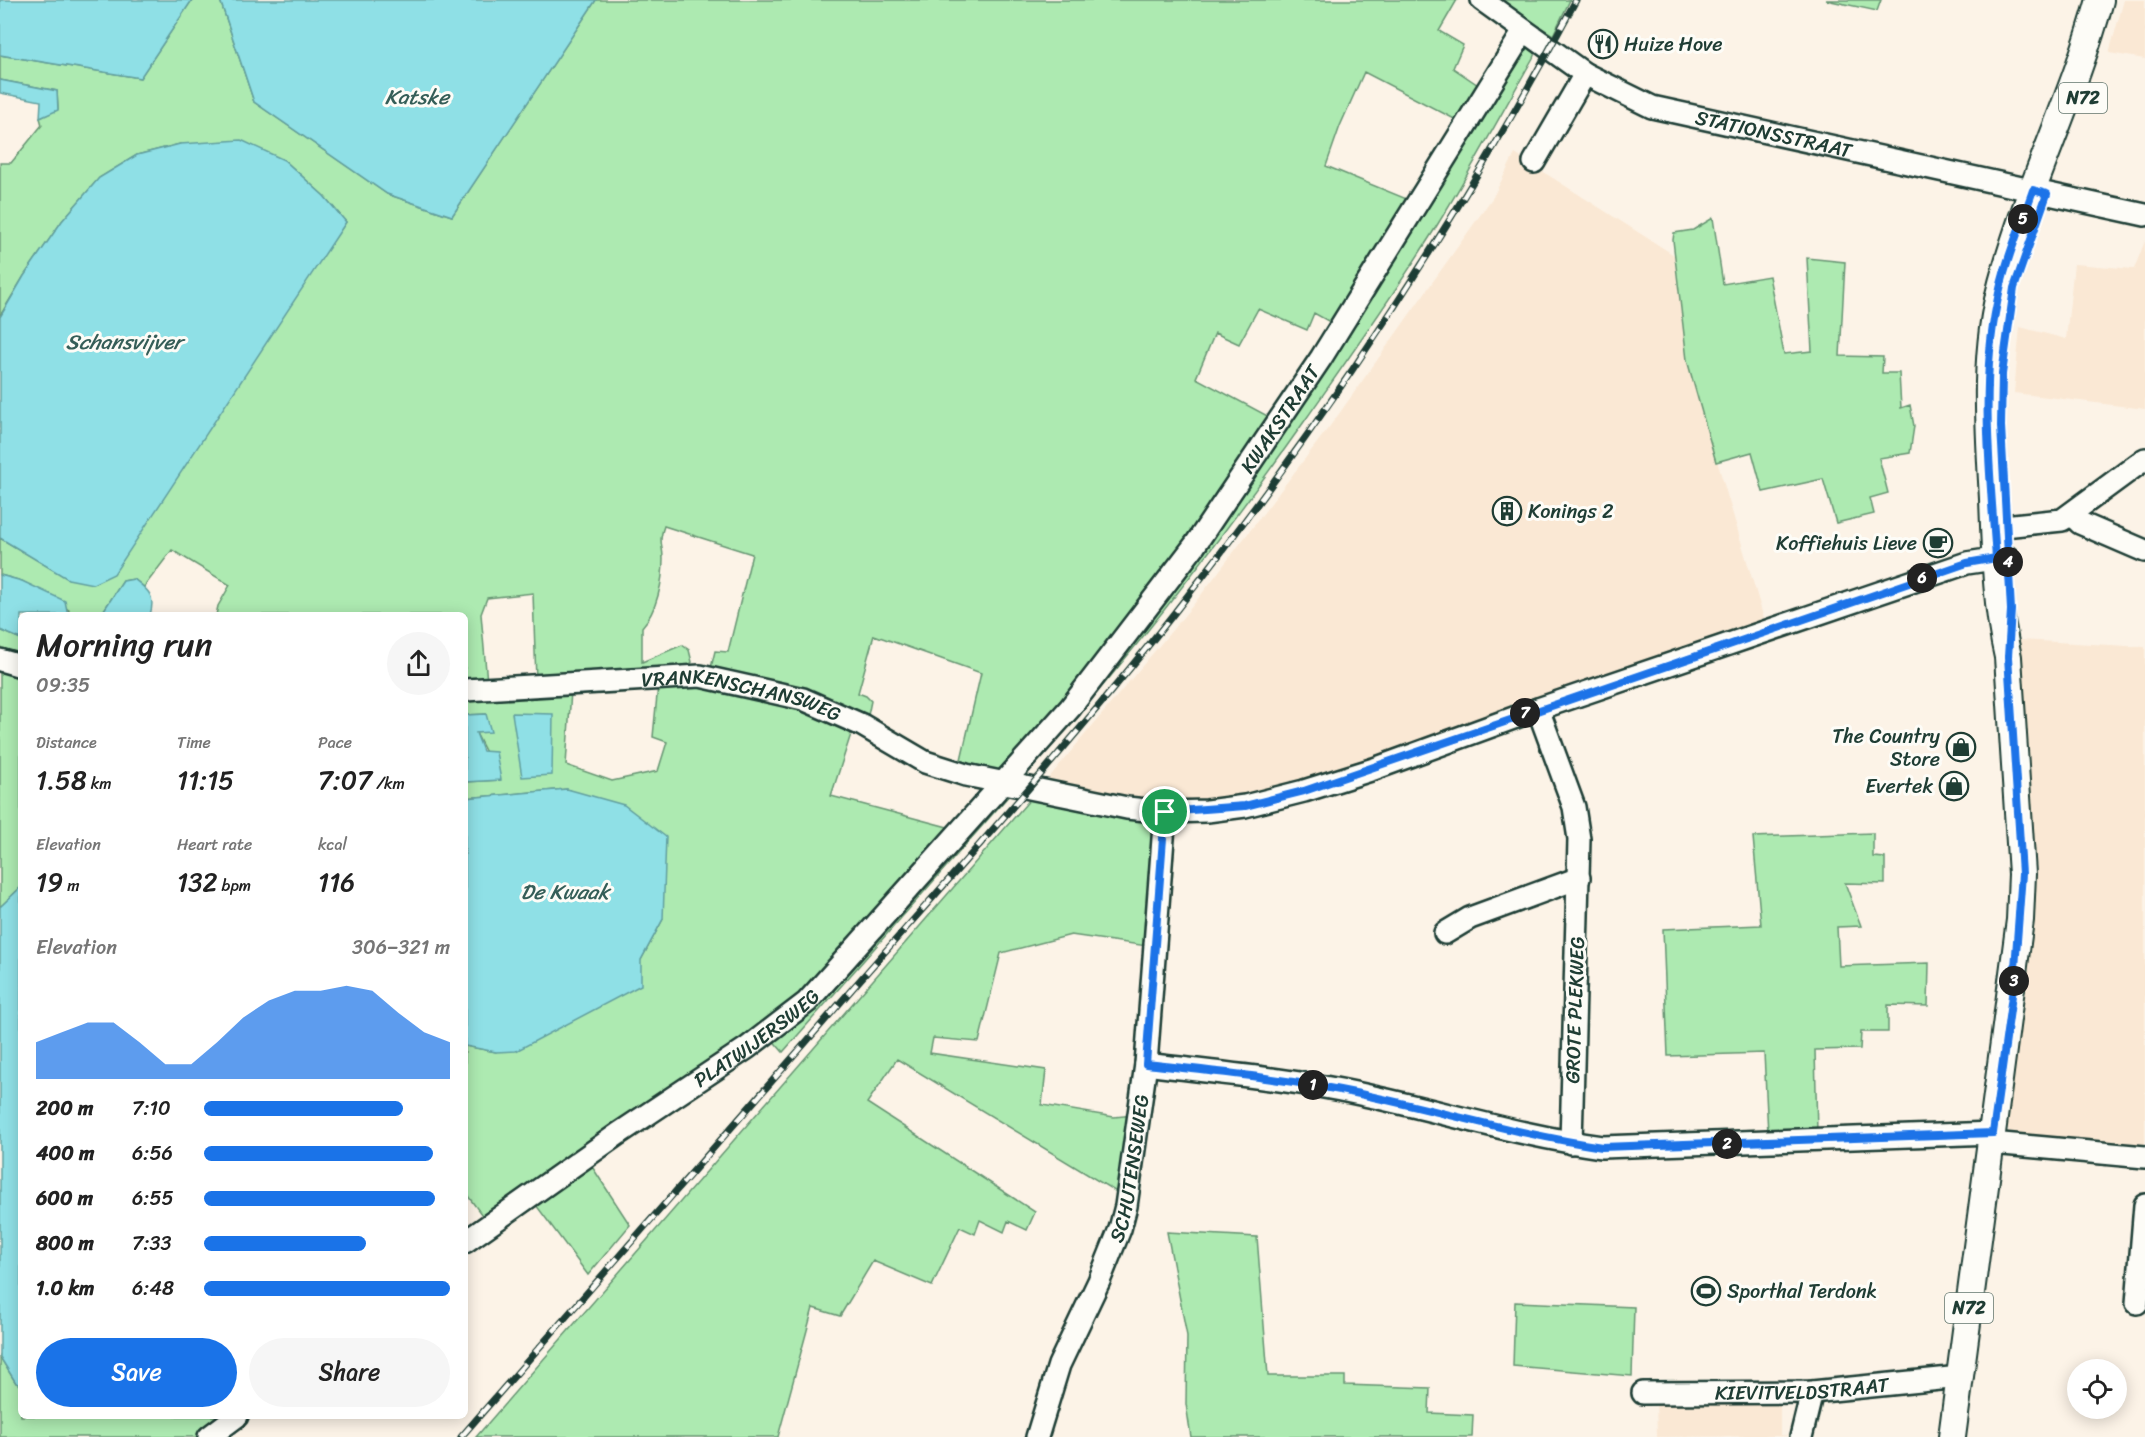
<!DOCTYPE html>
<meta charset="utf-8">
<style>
:root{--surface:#fff;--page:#f6f6f6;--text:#222;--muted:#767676;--accent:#1a73e8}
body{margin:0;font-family:Sriracha,sans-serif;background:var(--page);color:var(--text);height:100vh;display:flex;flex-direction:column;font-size:22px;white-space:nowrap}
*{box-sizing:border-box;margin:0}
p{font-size:20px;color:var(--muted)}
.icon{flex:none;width:33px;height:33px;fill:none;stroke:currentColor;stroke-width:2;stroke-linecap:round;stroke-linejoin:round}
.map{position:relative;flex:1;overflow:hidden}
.drawer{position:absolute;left:18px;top:612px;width:450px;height:807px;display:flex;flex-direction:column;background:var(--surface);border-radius:9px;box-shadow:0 3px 15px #0003}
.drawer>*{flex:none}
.fabs{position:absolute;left:2067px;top:1359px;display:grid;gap:12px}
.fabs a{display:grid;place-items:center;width:60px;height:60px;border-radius:50%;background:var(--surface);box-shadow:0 3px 15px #0003;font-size:30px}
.pin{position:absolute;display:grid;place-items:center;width:51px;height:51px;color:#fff;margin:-26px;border:3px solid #fff;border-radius:50%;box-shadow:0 2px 6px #0007}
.km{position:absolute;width:30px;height:30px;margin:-15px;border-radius:50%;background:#222;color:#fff;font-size:16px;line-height:30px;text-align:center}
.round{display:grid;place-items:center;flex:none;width:63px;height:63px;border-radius:32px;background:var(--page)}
.headline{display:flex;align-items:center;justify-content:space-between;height:102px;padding:0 18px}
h1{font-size:33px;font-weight:600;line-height:45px}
.metrics{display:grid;grid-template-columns:repeat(3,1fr);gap:9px;height:102px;padding:6px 18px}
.metrics div{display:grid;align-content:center}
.metrics b{font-size:26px;font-weight:600}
.metrics small{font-size:16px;font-weight:400}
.metrics p{font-size:16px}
.chart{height:168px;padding:12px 18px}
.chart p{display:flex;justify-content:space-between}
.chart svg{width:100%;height:108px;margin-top:6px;fill:var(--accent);opacity:.7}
.button{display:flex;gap:12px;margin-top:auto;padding:12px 18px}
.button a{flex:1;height:69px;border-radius:36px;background:var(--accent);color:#fff;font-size:24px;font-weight:600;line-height:69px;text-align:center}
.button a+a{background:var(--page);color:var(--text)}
ul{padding:0 18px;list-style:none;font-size:20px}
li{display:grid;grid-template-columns:96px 72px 1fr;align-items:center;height:45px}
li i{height:15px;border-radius:8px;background:var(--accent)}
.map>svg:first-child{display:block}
</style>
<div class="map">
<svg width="2145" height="1437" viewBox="0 0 2145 1437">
<rect width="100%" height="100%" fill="#fcf3e7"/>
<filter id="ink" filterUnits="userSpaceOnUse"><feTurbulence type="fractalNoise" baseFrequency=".0167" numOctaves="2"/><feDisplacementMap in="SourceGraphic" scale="12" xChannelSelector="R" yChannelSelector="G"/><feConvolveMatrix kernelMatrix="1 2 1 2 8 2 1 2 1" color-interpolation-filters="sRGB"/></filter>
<g filter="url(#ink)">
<!-- built -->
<path fill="#fae8d4" d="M 2124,0 L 2145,0 L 2145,59 L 2109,53 Z
M 1515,154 L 1674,255 L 1687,360 L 1765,622 L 1382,755 L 1312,778 L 1241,795 L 1174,803 L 1097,792 L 1047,780 L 1194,604 L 1336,418 L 1493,197 Z
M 2145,241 L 2145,409 L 2014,393 L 2020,327 L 2066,339 L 2074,264 L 2134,269 Z
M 2020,640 L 2145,647 L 2145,1151 L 2029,1140 L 2011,1134 L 2006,1125 L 2027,984 L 2034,860 L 2020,694 Z
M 1656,1398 L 1780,1398 L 1780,1435 L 1791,1436 L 1657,1437 Z"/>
<!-- green -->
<path fill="#adeab1" stroke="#669472" stroke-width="1.5" d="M 192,0 L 220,0 L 254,102 L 387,194 L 452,216 L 596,0 L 1457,0 L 1439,31 L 1463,45 L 1453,68 L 1484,89 L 1464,124 L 1364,72 L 1340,126 L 1326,166 L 1414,202 L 1337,326 L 1314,313 L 1307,330 L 1258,309 L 1239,344 L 1215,333 L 1196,378 L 1275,420 L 1128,627 L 1004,772 L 960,764 L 981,673 L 874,635 L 858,693 L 866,696 L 871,701 L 867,720 L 710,672 L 715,651 L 728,652 L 752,554 L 664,526 C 658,544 663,543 663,559 C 663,581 657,611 642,627 L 642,662 L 682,645 L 689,650 L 692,662 L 687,668 L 536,680 L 533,593 L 487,598 L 481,614 L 487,682 L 465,684 L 465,615 L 216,615 L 218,606 L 230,585 L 172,550 L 144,587 L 134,579 L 123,581 L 104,610 L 112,615 L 68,615 L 69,610 L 22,581 L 0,575 L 0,538 L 69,579 L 300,289 L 346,222 L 324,196 L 284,160 L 180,144 L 137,155 L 99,178 L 62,221 L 24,276 L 0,316 L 0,163 L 11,163 L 42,125 L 40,118 L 58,109 L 57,91 L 0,80 L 0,55 L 140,78 Z
M 1496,0 L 1570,0 L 1553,35 Z
M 1826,0 L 1881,0 L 1877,11 Z
M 1528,42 L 1537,48 L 1533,58 C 1501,114 1470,172 1436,227 C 1395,293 1350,356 1306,419 C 1218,544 1125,665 1022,779 L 1017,773 L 1085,696 Z
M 1713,218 L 1723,284 L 1769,276 L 1784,354 L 1812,351 L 1807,258 L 1845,262 L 1840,356 L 1883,357 L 1882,373 L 1899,373 L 1901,408 L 1910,405 L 1914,426 L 1910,453 L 1879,458 L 1888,493 L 1870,498 L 1874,514 L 1836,523 L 1823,479 L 1763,492 L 1752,452 L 1716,462 L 1687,360 L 1673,240 L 1674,233 L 1693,230 Z
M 0,630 L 21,639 L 21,658 L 0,652 Z
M 0,668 L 21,674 L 21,887 L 0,907 Z
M 697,681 L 751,691 L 853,728 L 831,796 L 955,829 L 790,1010 L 484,1218 L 465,1192 L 465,1046 L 496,1052 L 641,960 L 663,919 L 567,789 L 465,798 L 465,782 L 500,780 L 476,733 L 486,714 L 465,715 L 465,695 L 571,691 L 566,765 L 612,781 L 658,771 L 667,742 L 653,737 L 658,685 Z
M 1001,792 L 1012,792 L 783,1052 L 770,1037 Z
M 1032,797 L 1151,820 L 1156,825 L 1147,946 L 1071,935 L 1001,953 L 979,1042 L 933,1038 L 930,1053 L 1046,1070 L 1042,1105 L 1114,1117 L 1134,1115 L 1123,1196 L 897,1059 L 867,1103 L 1035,1212 L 1027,1230 L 1008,1221 L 1004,1232 L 980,1220 L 975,1234 L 960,1227 L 932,1286 L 873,1261 L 840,1316 L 813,1308 L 778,1437 L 476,1437 Z
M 1873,833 L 1873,857 L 1885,858 L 1885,884 L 1845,883 L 1861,926 L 1837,927 L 1839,966 L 1929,963 L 1928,1006 L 1888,1005 L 1888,1032 L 1861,1032 L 1860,1049 L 1815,1050 L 1817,1132 L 1768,1134 L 1764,1053 L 1668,1056 L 1663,929 L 1761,925 L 1753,837 Z
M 589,1162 L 630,1225 L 588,1275 L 533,1201 Z
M 1167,1232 L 1257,1237 L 1268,1376 L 1345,1376 L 1345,1385 L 1430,1388 L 1429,1413 L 1473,1415 L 1472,1437 L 1191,1437 L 1186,1404 L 1187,1336 Z
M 1515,1302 L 1634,1307 L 1632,1376 L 1513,1366 Z
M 0,1357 L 16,1383 L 21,1385 L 21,1416 L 225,1416 L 197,1437 L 0,1437 Z"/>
<!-- water -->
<path fill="#8fe0e6" stroke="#629f9f" stroke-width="1.5" d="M 0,0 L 192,0 L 140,78 L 0,55 Z
M 220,0 L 596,0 L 452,216 L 387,194 L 254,102 Z
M 0,80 L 57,91 L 58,110 L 40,118 L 41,101 L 0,93 Z
M 241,140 L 284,160 L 324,196 L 346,222 L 114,574 L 93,584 L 68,579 L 0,538 L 0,317 L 24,276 L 62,221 L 99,178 L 137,155 L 180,144 Z
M 0,575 L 22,581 L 65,601 L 68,615 L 21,615 L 21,639 L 0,630 Z
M 134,579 C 148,590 156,595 150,615 L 112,615 L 104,610 L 123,581 Z
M 512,713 L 553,714 L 552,775 L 522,777 Z
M 486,714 L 491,732 L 476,733 L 483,751 L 496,752 L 501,780 L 465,782 L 465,715 Z
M 567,789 L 624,805 L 666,837 L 663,919 L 641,960 L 641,985 L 516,1051 L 496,1052 L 465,1046 L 465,798 Z
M 21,887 L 21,1385 L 16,1383 L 0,1357 L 0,907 Z"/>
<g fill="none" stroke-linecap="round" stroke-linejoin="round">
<!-- minor casing -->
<g stroke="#1f3d34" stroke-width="26">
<g id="minor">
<path id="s1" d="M 1482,0 L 1585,74 L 1652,107 L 2145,215"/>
<path d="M 1534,162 L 1585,74"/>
<path d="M 2072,515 L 2080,523 L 2145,551"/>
<path d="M 1994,527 L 2062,520 L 2145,459"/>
<path d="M 0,660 L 21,666"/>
<path id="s2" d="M 465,690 L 700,676 L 803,699 L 862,725 L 925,762 L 966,775 L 1127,808 L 1165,812 L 1207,811 L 1245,806 L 1304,791 L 1374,769 L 1538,709 L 1967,563 L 2007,557"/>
<path d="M 1538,709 L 1574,807 L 1579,839 L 1571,1143"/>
<path d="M 1445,933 L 1470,918 L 1579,878"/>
<path d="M 1146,1064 C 1218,1073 1290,1079 1360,1094 C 1441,1111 1520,1136 1602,1147 L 1993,1133"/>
<path d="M 1992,1143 L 2145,1157"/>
<path id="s3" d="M 465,1242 L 618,1134 L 747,1048 L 807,1002 L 1070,708 L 1195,545 L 1321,358 L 1524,31"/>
<path d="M 2137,1303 L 2145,1205"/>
<path id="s4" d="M 1643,1393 L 1812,1392 L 1960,1377"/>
<path d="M 209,1437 L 237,1416"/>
<path id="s5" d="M 1037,1437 L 1059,1365 L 1099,1281 L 1120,1229 L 1126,1206 L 1146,1064 L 1165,812"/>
<path d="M 1801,1437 L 1812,1392"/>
</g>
</g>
<!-- major casing -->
<g stroke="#1f3d34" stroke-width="30">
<path id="major" d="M 1952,1437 L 2020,920 L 2022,874 L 2008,657 C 1996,606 1995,551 1993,499 C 1989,426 1983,354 2002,283 C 2028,186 2074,96 2100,0"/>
</g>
<!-- minor -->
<use href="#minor" stroke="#fdfcf7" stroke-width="21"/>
<!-- major -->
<use href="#major" stroke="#fdfcf7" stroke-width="26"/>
<!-- rail casing -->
<g stroke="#1f3d34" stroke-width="7">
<path id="rail" d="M 461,1437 C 592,1287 723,1138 853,988 C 962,864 1073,742 1175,612 C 1326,420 1461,216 1576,0"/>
</g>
<!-- rail -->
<use href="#rail" stroke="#fdfcf7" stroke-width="4.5" stroke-dasharray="14" stroke-linecap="butt"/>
</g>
</g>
<g fill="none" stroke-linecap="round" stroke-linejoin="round" filter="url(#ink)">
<!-- route casing -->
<g stroke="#fff" stroke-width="12">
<path id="route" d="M 2033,190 L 2047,194 L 2014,288 L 2002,374 L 2001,426 L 2011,610 L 2008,657 L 2022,874 L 2014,981 L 1993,1133 L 1602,1147 C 1520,1135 1441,1111 1360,1094 C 1290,1079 1218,1072 1146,1064 L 1165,812 L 1245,806 L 1304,791 L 1967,563 L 1996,558 C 1990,474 1980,385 1997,303 C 2004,264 2020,228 2033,190 Z"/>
</g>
<!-- route -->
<use href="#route" stroke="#1a73e8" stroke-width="8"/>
</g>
<!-- icons -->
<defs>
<g id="restaurant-ring" transform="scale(1.5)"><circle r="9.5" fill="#fdfcf7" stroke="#1f3d34" stroke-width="1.5"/><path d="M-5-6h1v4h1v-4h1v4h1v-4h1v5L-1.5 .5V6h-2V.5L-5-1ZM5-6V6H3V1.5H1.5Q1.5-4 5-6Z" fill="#1f3d34"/></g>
<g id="building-ring" transform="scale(1.5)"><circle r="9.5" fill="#fdfcf7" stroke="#1f3d34" stroke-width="1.5"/><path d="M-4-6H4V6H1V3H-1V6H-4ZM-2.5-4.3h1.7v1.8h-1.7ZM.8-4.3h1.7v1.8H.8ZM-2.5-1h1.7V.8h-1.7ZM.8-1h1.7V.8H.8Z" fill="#1f3d34"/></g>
<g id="cafe-ring" transform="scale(1.5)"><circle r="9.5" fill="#fdfcf7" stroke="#1f3d34" stroke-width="1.5"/><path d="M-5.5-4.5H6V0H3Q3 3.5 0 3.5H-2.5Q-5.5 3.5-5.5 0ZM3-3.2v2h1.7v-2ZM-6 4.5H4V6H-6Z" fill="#1f3d34"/></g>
<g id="shop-ring" transform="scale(1.5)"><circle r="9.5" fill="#fdfcf7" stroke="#1f3d34" stroke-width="1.5"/><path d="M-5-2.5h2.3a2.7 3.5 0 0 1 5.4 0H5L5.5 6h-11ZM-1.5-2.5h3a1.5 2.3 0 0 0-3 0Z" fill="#1f3d34"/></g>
<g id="stadium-ring" transform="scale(1.5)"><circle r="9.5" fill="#fdfcf7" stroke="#1f3d34" stroke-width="1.5"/><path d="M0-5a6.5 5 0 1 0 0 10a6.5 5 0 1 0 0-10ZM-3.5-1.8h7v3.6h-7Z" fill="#1f3d34"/></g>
</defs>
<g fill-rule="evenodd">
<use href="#restaurant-ring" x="1603" y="44"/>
<use href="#building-ring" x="1507" y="511"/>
<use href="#cafe-ring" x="1938" y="543"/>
<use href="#shop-ring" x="1961" y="747"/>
<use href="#shop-ring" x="1954" y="786"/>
<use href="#stadium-ring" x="1706" y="1291"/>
</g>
<g text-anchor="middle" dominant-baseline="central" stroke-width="6" stroke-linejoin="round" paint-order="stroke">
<!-- shield labels -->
<g fill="#fdfcf7" stroke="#62766e" stroke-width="1.5">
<rect x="2059" y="83" width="48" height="30" rx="4.5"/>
<rect x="1945" y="1293" width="48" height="30" rx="4.5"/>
</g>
<g font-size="18" font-weight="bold" fill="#1f3d34">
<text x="2083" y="98">N72</text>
<text x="1969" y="1308">N72</text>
</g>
<!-- poi labels -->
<g font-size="20" fill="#1f3d34" stroke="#fdfcf7" text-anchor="start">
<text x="1624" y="44">Huize Hove</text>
<text x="1528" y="511">Konings 2</text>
<text x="1917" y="543" text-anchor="end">Koffiehuis Lieve</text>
<text x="1940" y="736" text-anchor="end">The Country<tspan x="1940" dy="23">Store</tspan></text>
<text x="1933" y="786" text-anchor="end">Evertek</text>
<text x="1727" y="1291">Sporthal Terdonk</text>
</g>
<!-- street labels -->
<g font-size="20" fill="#1f3d34" stroke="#fdfcf7">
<text stroke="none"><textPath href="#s1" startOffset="326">STATIONSSTRAAT</textPath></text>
<text stroke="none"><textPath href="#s3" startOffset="1170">KWAKSTRAAT</textPath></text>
<text stroke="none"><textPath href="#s2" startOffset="279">VRANKENSCHANSWEG</textPath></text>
<text transform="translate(1575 1010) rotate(-88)">GROTE PLEKWEG</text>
<text stroke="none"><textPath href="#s3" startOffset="356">PLATWIJERSWEG</textPath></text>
<text stroke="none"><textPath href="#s5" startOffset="286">SCHUTENSEWEG</textPath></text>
<text stroke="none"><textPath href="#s4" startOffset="159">KIEVITVELDSTRAAT</textPath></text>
</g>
<!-- water labels -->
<g font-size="21" font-style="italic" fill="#355e58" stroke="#fdfcf7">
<text x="417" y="97">Katske</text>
<text x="124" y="342">Schansvijver</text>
<text x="565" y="892">De Kwaak</text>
</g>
</g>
</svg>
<div class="fabs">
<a><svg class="icon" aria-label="locate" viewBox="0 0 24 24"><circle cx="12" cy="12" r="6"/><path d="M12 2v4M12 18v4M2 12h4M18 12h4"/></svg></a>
</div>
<div class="pin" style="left:1165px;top:812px;background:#1e9e55"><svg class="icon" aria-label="arrive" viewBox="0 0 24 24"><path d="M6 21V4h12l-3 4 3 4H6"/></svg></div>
<b class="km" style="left:1313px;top:1085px">1</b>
<b class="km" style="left:1727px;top:1144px">2</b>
<b class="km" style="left:2014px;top:981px">3</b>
<b class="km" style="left:2008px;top:562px">4</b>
<b class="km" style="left:2023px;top:219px">5</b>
<b class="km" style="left:1922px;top:578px">6</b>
<b class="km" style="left:1525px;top:713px">7</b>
<section class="drawer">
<div class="headline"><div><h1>Morning run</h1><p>09:35</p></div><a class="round"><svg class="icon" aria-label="share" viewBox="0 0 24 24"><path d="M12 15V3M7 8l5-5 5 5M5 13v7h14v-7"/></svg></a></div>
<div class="metrics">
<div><p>Distance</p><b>1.58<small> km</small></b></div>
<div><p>Time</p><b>11:15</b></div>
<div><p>Pace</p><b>7:07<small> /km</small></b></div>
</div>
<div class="metrics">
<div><p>Elevation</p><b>19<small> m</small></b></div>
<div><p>Heart rate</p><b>132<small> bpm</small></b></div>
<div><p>kcal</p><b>116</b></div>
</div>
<div class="chart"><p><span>Elevation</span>306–321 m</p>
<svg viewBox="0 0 160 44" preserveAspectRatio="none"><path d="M0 44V29L10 25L20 21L30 21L40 29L50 38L60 38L70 29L80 19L90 12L100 8L110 8L120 6L130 8L140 17L150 25L160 29V44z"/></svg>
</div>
<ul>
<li><b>200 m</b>7:10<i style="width:81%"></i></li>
<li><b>400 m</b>6:56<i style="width:93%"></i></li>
<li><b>600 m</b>6:55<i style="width:94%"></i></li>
<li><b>800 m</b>7:33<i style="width:66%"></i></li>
<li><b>1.0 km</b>6:48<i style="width:100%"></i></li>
</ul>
<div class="button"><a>Save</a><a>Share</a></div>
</section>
</div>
